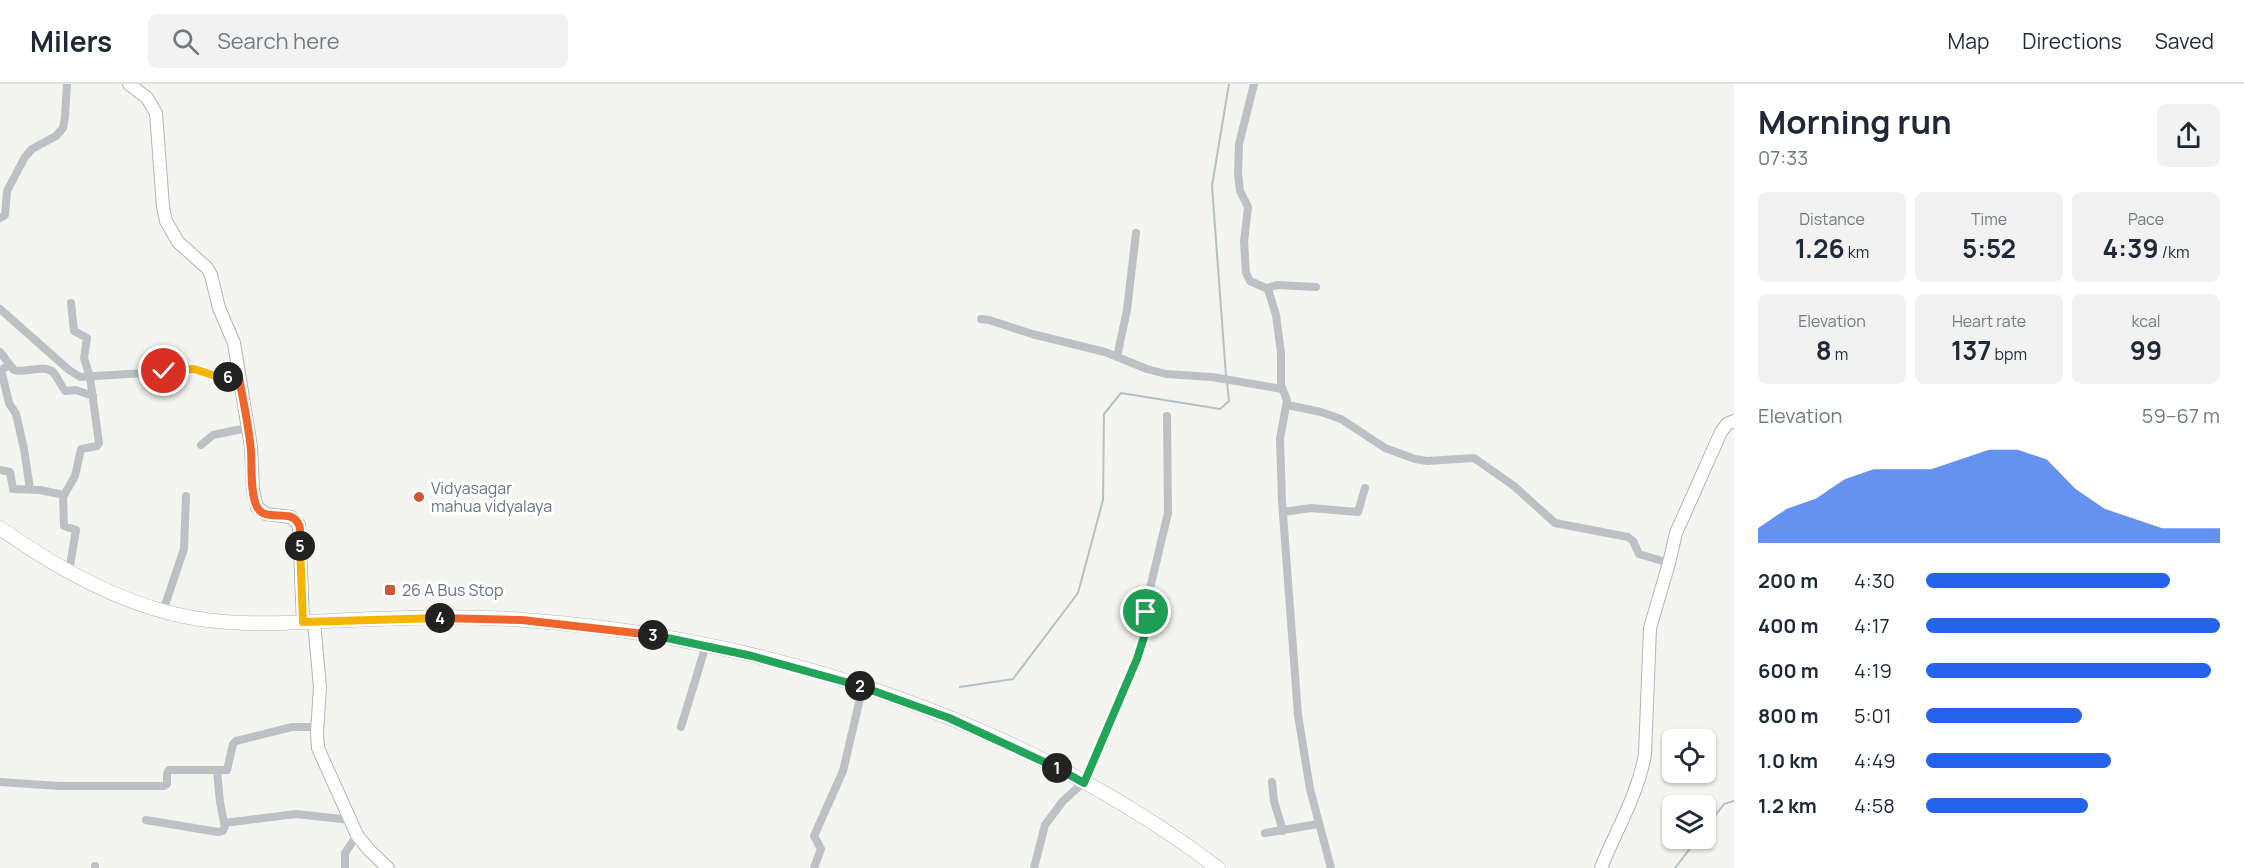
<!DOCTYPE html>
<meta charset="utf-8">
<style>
:root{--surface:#fff;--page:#f2f2f3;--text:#1f2937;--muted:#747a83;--line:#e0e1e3;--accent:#2563eb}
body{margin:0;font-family:Manrope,sans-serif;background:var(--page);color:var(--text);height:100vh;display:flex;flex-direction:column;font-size:22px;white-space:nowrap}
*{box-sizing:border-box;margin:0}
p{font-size:20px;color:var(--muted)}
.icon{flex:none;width:33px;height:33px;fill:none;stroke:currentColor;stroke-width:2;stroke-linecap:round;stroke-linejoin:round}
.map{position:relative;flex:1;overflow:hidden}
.side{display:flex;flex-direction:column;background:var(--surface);width:510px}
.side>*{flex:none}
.fabs{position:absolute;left:1662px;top:645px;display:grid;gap:12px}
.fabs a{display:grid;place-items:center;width:54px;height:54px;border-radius:9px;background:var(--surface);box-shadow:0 2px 4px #0004;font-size:30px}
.pin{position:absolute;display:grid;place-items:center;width:51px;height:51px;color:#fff;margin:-26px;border:3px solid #fff;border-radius:50%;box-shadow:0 2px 6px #0007}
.km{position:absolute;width:30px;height:30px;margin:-15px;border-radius:50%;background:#222;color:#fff;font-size:16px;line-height:30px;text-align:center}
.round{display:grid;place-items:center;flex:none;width:63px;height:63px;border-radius:9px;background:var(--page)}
.overview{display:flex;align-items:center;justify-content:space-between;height:102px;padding:0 24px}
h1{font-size:33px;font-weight:700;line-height:45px}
.stats{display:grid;grid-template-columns:repeat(3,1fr);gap:9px;height:102px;padding:6px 24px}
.stats div{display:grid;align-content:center;border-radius:9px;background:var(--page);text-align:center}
.stats b{font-size:26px;font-weight:700}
.stats small{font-size:16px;font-weight:400}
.stats p{font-size:16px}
.chart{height:168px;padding:12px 24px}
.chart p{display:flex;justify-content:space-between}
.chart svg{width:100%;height:108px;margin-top:6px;fill:var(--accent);opacity:.7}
ul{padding:0 24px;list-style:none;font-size:20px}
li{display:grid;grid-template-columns:96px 72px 1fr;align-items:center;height:45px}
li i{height:15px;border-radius:8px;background:var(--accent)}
header{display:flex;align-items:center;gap:36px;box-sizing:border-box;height:84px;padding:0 30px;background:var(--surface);border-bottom:2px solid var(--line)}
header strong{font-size:28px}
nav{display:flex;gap:33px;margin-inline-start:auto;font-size:21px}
.search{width:420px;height:54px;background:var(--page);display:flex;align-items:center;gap:15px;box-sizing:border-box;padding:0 21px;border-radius:9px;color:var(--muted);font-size:22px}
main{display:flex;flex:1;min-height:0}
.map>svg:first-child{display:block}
</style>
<header>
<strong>Milers</strong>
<div class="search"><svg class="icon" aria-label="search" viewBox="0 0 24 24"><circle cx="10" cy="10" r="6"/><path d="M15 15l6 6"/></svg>Search here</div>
<nav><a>Map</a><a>Directions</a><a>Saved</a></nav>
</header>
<main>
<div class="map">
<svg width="1734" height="784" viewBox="0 0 1734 784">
<rect width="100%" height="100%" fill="#f4f4f0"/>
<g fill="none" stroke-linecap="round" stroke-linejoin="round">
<!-- stream -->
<path stroke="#b6c1c4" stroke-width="2" d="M 1226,292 L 1212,102 L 1229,0
M 960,603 L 1013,595 L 1078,509 L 1103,416 L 1104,330 L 1121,309 L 1220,325 L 1229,317 L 1227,298
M 1706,744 L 1724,720 L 1734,717
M 1675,784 L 1698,754"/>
<!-- secondary casing -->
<g stroke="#b0b5b8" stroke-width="14">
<path id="secondary" d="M 129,0 L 147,14 L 156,29 L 163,123 L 166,137 L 178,158 L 207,184 L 211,191 L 219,224 L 234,259 L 251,363 L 253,406 L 257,423 L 266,430 L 291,433 L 299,441 L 303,538
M 314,538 L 320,603 L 317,649 L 318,664 L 357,751 L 369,766 L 388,784
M 1601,784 C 1616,746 1638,711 1645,670 L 1650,544 L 1669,479 L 1676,449 L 1721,348 L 1727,340 L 1734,337"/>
</g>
<!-- primary casing -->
<g stroke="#b1b5b8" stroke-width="15">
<path id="primary" d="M 0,444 C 52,481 111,515 174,530 C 231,544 290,539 348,536 C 407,534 465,531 524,536 C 770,554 1019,635 1218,784"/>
</g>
<!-- street -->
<path stroke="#bdc1c4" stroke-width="8" d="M 1254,0 L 1239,60 L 1238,89 L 1240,107 L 1248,123 L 1244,158 L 1246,189 L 1250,197 L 1268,205 L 1276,231 L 1281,269 L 1281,301 L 1287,316 L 1280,355 L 1282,417 L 1298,631 L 1310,705 L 1331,784
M 0,134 L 5,131 L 7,107 L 25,73 L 32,65 L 56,52 L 63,44 L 65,33 L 67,0
M 1267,204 L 1277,201 L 1316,203
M 0,225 L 69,286 L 80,293 L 160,288 L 187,284 L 197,285 L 221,294 L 239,293
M 981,235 L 989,236 L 1032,250 L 1105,268 L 1147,285 L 1166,290 L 1212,293 L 1282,305
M 0,268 L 14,286 C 26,290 45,279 54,289 C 58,295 61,301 65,307 L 76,306 L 93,312
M 1117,273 L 1127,226 L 1136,149
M 9,281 L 1,286 L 9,319 L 16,330 L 24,365 L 30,405
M 1287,321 L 1321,328 L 1341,335 L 1385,364 L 1415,375 L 1427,377 L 1474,374 L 1514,402 L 1555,439 L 1628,453 L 1633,457 L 1639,470 L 1669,479
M 201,361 L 213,351 L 247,344
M 0,386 L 10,388 L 13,405 L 40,406 L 64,411
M 1283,428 L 1311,424 L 1358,428 L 1365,404
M 69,488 L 76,446 L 64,442 L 63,413 L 75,392 L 81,365 L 97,362 L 99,359 L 90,293 L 84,274 L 87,254 L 74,247 L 71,219
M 163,527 L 184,465 L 186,412
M 681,643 L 706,561
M 217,687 L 220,718 L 224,739 L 296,730 L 351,736
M 0,698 L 59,702 L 164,702 L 167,700 L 167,690 L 169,686 L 227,686 L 233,660 L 236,657 L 292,643 L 317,643
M 1272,698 L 1274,717 L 1283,747
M 146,736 L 218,748 L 223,747 L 226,739
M 1265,749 L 1318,740
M 95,784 L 95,782
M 345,784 L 345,769 L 357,751
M 814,784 L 821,765 L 814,752 L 843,687 L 863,602
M 1034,784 L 1045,741 L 1063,717 L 1084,698 L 1143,558 L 1146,521 L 1168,429 L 1167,332"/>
<!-- secondary -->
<use href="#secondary" stroke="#fff" stroke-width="12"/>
<!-- primary -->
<use href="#primary" stroke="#fff" stroke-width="14"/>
</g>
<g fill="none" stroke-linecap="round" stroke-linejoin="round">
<!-- split-1 casing -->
<g stroke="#fff" stroke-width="12">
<path id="split-1" d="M 1057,684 L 1084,699 L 1137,575 L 1144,553 L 1146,528"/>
</g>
<!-- split-2 casing -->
<g stroke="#fff" stroke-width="12">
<path id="split-2" d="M 860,602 L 949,634 L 1057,684"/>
</g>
<!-- split-3 casing -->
<g stroke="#fff" stroke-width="12">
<path id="split-3" d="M 653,551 L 752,572 L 860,602"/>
</g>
<!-- split-4 casing -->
<g stroke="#fff" stroke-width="12">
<path id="split-4" d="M 440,534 L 522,536 L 653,551"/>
</g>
<!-- split-5 casing -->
<g stroke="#fff" stroke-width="12">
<path id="split-5" d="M 300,462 L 303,538 L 440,534"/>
</g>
<!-- split-6 casing -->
<g stroke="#fff" stroke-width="12">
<path id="split-6" d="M 228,293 L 239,293 C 243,317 249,342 251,367 C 252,382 250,410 257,423 C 265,439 290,424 298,439 C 302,445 300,455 300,462"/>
</g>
<!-- split-7 casing -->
<g stroke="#fff" stroke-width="12">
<path id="split-7" d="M 164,287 L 194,285 L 219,293 L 228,293"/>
</g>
<!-- split-1 -->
<use href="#split-1" stroke="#22a559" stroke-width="8"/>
<!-- split-2 -->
<use href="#split-2" stroke="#22a559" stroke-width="8"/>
<!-- split-3 -->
<use href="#split-3" stroke="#22a559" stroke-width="8"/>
<!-- split-4 -->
<use href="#split-4" stroke="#f0652b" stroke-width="8"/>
<!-- split-5 -->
<use href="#split-5" stroke="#f5b400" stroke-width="8"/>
<!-- split-6 -->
<use href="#split-6" stroke="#f0652b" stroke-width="8"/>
<!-- split-7 -->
<use href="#split-7" stroke="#f5b400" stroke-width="8"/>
</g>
<!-- markers -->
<g fill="#cd5837" stroke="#fff" stroke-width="2">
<circle cx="419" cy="413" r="6"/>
<rect x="384" y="500" width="12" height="12" rx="3"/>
</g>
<g text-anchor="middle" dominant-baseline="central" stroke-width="6" stroke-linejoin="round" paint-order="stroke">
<!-- poi labels -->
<g font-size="16" fill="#66747e" stroke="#fff" text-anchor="start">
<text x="431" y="404">Vidyasagar<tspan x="431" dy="18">mahua vidyalaya</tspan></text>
<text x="402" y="506">26 A Bus Stop</text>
</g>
</g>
</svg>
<div class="fabs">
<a><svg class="icon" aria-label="locate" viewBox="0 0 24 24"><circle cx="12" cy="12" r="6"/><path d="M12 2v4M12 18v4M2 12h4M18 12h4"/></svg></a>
<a><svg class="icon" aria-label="layers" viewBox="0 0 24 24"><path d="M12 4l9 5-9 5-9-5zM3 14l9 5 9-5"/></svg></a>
</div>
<div class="pin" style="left:1146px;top:528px;background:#1e9e55"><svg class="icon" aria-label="arrive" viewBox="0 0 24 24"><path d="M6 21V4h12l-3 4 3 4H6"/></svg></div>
<div class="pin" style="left:164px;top:287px;background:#d93025"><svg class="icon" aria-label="check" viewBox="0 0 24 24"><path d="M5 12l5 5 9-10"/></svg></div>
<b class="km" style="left:1057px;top:684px">1</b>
<b class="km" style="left:860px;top:602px">2</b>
<b class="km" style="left:653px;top:551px">3</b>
<b class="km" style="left:440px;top:534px">4</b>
<b class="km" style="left:300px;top:462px">5</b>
<b class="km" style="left:228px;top:293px">6</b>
</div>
<section class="side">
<div class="overview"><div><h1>Morning run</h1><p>07:33</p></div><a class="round"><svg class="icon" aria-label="share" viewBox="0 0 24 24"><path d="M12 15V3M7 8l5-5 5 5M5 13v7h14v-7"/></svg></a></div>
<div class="stats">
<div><p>Distance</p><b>1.26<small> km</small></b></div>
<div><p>Time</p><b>5:52</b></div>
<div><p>Pace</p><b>4:39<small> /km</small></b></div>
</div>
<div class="stats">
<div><p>Elevation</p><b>8<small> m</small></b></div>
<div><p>Heart rate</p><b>137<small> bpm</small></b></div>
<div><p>kcal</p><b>99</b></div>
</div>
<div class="chart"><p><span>Elevation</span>59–67 m</p>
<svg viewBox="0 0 160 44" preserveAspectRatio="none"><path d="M0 44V38L10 30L20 26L30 18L40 14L50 14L60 14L70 10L80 6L90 6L100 10L110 22L120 30L130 34L140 38L150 38L160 38V44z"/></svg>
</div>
<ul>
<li><b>200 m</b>4:30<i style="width:83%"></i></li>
<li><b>400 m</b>4:17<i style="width:100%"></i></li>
<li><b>600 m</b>4:19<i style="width:97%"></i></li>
<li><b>800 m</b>5:01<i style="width:53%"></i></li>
<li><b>1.0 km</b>4:49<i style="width:63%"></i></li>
<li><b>1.2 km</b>4:58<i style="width:55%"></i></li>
</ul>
</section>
</main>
